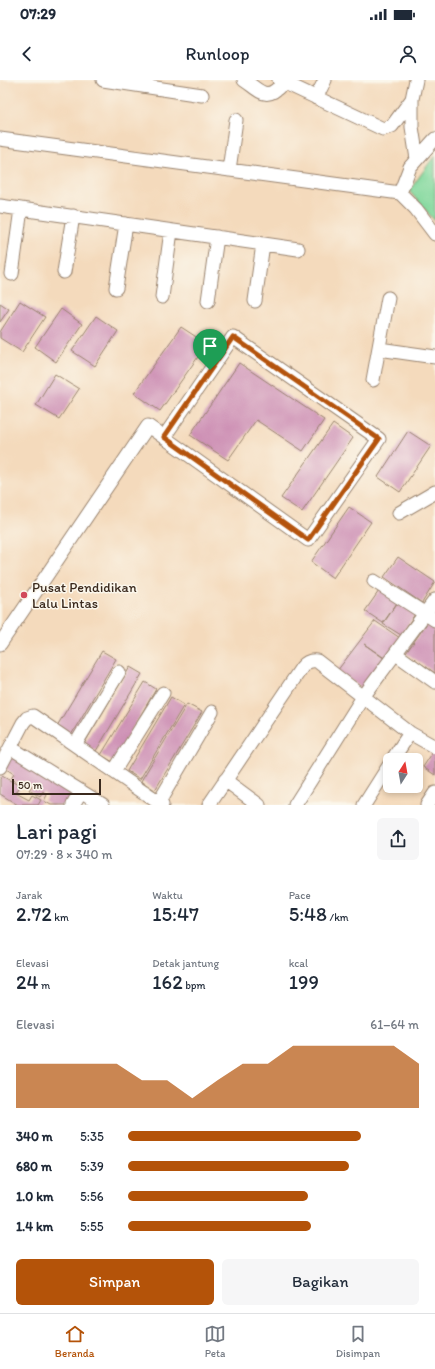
<!DOCTYPE html>
<html lang="id">
<meta charset="utf-8">
<style>
:root{--surface:#fff;--page:#f6f6f7;--text:#1f2937;--muted:#747a83;--line:#e0e1e3;--accent:#b45309}
body{margin:0;font-family:Itim,sans-serif;background:var(--page);color:var(--text);height:100vh;display:flex;flex-direction:column;font-size:15px;white-space:nowrap}
*{box-sizing:border-box;margin:0}
p{font-size:13px;color:var(--muted)}
.icon{flex:none;width:22px;height:22px;fill:none;stroke:currentColor;stroke-width:2;stroke-linecap:round;stroke-linejoin:round}
.map{position:relative;height:725px;overflow:hidden}
.details{display:flex;flex-direction:column;background:var(--surface);flex:1}
.details>*{flex:none}
.needle{width:26px;rotate:11deg}
.controls{position:absolute;left:383px;top:673px;display:grid;gap:8px}
.controls a{display:grid;place-items:center;width:40px;height:40px;border-radius:6px;background:var(--surface);box-shadow:0 2px 6px #0003;font-size:20px}
.scale{position:absolute;left:12px;bottom:10px;width:89px;box-sizing:border-box;padding-left:4px;border:2px solid #3b2a1e;border-top:0;font-size:11px;line-height:14px;white-space:nowrap;color:#3b2a1e;-webkit-text-stroke:3px #fbf7ec;paint-order:stroke}
.pin{position:absolute;display:grid;place-items:center;width:34px;height:34px;color:#fff;margin:-41px -17px;border-radius:50% 50% 50% 0;rotate:-45deg;box-shadow:0 0 4px #0007}
.pin .icon{rotate:45deg}
.round{display:grid;place-items:center;flex:none;width:42px;height:42px;border-radius:6px;background:var(--page)}
.headline{display:flex;align-items:center;justify-content:space-between;height:68px;padding:0 16px}
h1{font-size:22px;font-weight:600;line-height:30px}
.figures{display:grid;grid-template-columns:repeat(3,1fr);gap:6px;height:68px;padding:4px 16px}
.figures div{display:grid;align-content:center}
.figures b{font-size:20px;font-weight:600}
.figures small{font-size:11px;font-weight:400}
.figures p{font-size:11px}
.chart{height:112px;padding:8px 16px}
.chart p{display:flex;justify-content:space-between}
.chart svg{width:100%;height:72px;margin-top:4px;fill:var(--accent);opacity:.7}
.action{display:flex;gap:8px;margin-top:auto;padding:8px 16px}
.action a{flex:1;height:46px;border-radius:6px;background:var(--accent);color:#fff;font-size:16px;font-weight:600;line-height:46px;text-align:center}
.action a+a{background:var(--page);color:var(--text)}
ul{padding:0 16px;list-style:none;font-size:13px}
li{display:grid;grid-template-columns:64px 48px 1fr;align-items:center;height:30px}
li i{height:10px;border-radius:5px;background:var(--accent)}
.status{display:flex;justify-content:space-between;align-items:center;height:28px;padding:0 20px;background:var(--surface);direction:ltr}
.status svg{height:11px;fill:currentColor}
header{display:flex;justify-content:space-between;align-items:center;height:52px;padding:0 16px;background:var(--surface);font-size:18px;font-weight:600}
.menu{display:flex;justify-content:space-around;align-items:center;height:56px;border-top:1px solid var(--line);background:var(--surface);font-size:11px;color:var(--muted)}
.menu a{display:grid;justify-items:center;gap:2px}
.menu .active{color:var(--accent)}
.map>svg:first-child{display:block}
</style>
<div class="status"><b>07:29</b><svg viewBox="0 0 49 12"><path d="M0 12V9h3v3zM5 12V6h3v6zM10 12V3h3v9zM15 12V0h3v12zM26 1h20v11H26zM47 4h2v5h-2z"/></svg></div>
<header><svg class="icon" aria-label="back" viewBox="0 0 24 24"><path d="M15 5l-7 7 7 7"/></svg>Runloop<svg class="icon" aria-label="person" viewBox="0 0 24 24"><circle cx="12" cy="8" r="4"/><path d="M4 21q1-7 8-7t8 7"/></svg></header>
<div class="map">
<svg width="435" height="725" viewBox="0 0 435 725">
<rect width="100%" height="100%" fill="#fbf7ec"/>
<filter id="ink" filterUnits="userSpaceOnUse"><feTurbulence type="fractalNoise" baseFrequency=".025" numOctaves="2"/><feDisplacementMap in="SourceGraphic" scale="8" xChannelSelector="R" yChannelSelector="G"/><feConvolveMatrix kernelMatrix="1 2 1 2 8 2 1 2 1" color-interpolation-filters="sRGB"/></filter>
<filter id="wash" filterUnits="userSpaceOnUse"><feTurbulence type="fractalNoise" baseFrequency=".012" numOctaves="4" result="noise"/><feDisplacementMap in="SourceGraphic" scale="16" xChannelSelector="R" yChannelSelector="G"/><feGaussianBlur stdDeviation="0.9" result="paint"/><feColorMatrix in="noise" values="0 0 0 0 0 0 0 0 0 0 0 0 0 0 0 0 0 1.4 0 .05"/><feComposite in="paint" operator="in"/></filter>
<g filter="url(#wash)">
<rect width="100%" height="100%" fill="#f4dabc"/>
<!-- green -->
<path fill="#81d89c" stroke="#5e815d" d="M 435,75 L 435,141 L 409,111 Z"/>
<g id="blocks">
<!-- building -->
<path fill="#ce91b5" d="M 20,221 L 45,237 L 22,272 L 0,258 L 0,252 Z
M 0,223 L 9,229 L 0,242 Z
M 61,229 L 82,244 L 56,282 L 35,267 Z
M 96,236 L 118,251 L 95,286 L 72,271 Z
M 181,247 L 207,264 L 160,331 L 134,313 Z
M 239,283 L 324,340 L 303,371 L 256,340 L 228,380 L 190,355 Z
M 55,294 L 79,309 L 59,339 L 36,325 Z
M 333,344 L 353,358 L 302,432 L 281,418 Z
M 408,351 L 431,366 L 400,412 L 378,397 Z
M 349,427 L 371,442 L 333,498 L 311,482 Z
M 398,477 L 435,502 L 422,523 L 384,497 Z
M 381,508 L 399,520 L 383,543 L 365,531 Z
M 400,519 L 417,531 L 401,555 L 383,544 Z
M 430,539 L 435,543 L 435,593 L 406,573 Z
M 375,541 L 400,558 L 386,579 L 364,564 L 385,579 L 364,610 L 337,591 Z
M 102,571 L 116,579 L 71,655 L 57,646 Z
M 130,587 L 142,594 L 96,671 L 84,664 Z
M 145,602 L 156,609 L 113,682 L 101,675 Z
M 171,617 L 184,625 L 140,699 L 127,691 Z
M 187,624 L 202,632 L 155,710 L 141,701 Z
M 435,669 L 435,695 L 423,687 Z
M 10,675 L 74,713 L 67,725 L 51,725 L 44,721 L 47,715 L 43,712 L 40,717 L 29,710 L 32,706 L 24,701 L 21,705 L 11,699 L 14,694 L 3,687 Z
M 2,696 L 20,706 L 16,713 L 29,720 L 32,715 L 41,720 L 38,725 L 18,725 L 0,714 L 0,699 Z"/>
</g>
</g>
<g filter="url(#ink)">
<use href="#blocks" fill-opacity="0" stroke="#98826d" stroke-width="1"/>
<g fill="none" stroke-linecap="round" stroke-linejoin="round">
<!-- minor casing -->
<g stroke="#98826d" stroke-width="15">
<path id="minor" d="M 103,0 L 202,15
M 244,0 C 262,12 266,22 283,3
M 279,0 L 383,49 L 392,46 L 412,19 L 416,0
M 316,18 L 325,0
M 412,19 L 412,47 L 417,79
M 0,59 L 400,113 L 416,129 L 435,154
M 229,90 L 236,40
M 400,113 L 410,87 L 435,59
M 0,126 L 298,169
M 64,192 L 73,136
M 12,194 L 21,129
M 116,208 L 126,144
M 162,217 L 171,151
M 208,221 L 217,157
M 255,221 L 263,164
M 379,269 L 435,277
M 373,300 L 388,218
M 399,433 L 435,412
M 374,501 L 435,540
M 0,564 L 148,346 L 308,460 L 379,359 L 233,257 L 164,357
M 396,574 L 435,602
M 75,665 L 119,592
M 11,668 L 103,725
M 392,680 L 410,653
M 0,687 L 23,643 L 27,638 L 33,636 L 162,725
M 114,691 L 163,613
M 225,700 L 259,725
M 159,722 L 212,632
M 73,725 L 81,711
M 209,725 L 302,587 C 306,582 310,580 317,581 L 410,653 L 435,667
M 295,725 L 363,617 L 435,520
M 364,725 L 390,684
M 427,725 L 435,713"/>
</g>
<!-- minor -->
<use href="#minor" stroke="#fff" stroke-width="13"/>
</g>
</g>
<g fill="none" stroke-linecap="round" stroke-linejoin="round" filter="url(#ink)">
<!-- route casing -->
<g stroke="#fff" stroke-width="8">
<path id="route" d="M 233,257 L 379,359 L 308,460 L 164,357 Z"/>
</g>
<!-- route -->
<use href="#route" stroke="#b45309" stroke-width="5"/>
</g>
<!-- markers -->
<circle fill="#d1495b" stroke="#fbf7ec" stroke-width="1.5" cx="24" cy="515" r="4"/>
<g text-anchor="middle" dominant-baseline="central" stroke-width="3" stroke-linejoin="round" paint-order="stroke">
<!-- poi labels -->
<g font-size="14" fill="#3b2a1e" stroke="#fbf7ec" text-anchor="start">
<text x="32" y="507">Pusat Pendidikan<tspan x="32" dy="16">Lalu Lintas</tspan></text>
</g>
</g>
</svg>
<div class="controls">
<a><svg class="needle" viewBox="-14 -14 28 28"><path d="M0-13l5 13h-10z" fill="#e53935"/><path d="M0 13l5-13h-10z" fill="#747a83"/></svg></a>
</div>
<div class="scale">50 m</div>
<div class="pin" style="left:210px;top:290px;background:#1e9e55"><svg class="icon" aria-label="arrive" viewBox="0 0 24 24"><path d="M6 21V4h12l-3 4 3 4H6"/></svg></div>
</div>
<section class="details">
<div class="headline"><div><h1>Lari pagi</h1><p>07:29 · 8 × 340 m</p></div><a class="round"><svg class="icon" aria-label="share" viewBox="0 0 24 24"><path d="M12 15V3M7 8l5-5 5 5M5 13v7h14v-7"/></svg></a></div>
<div class="figures">
<div><p>Jarak</p><b>2.72<small> km</small></b></div>
<div><p>Waktu</p><b>15:47</b></div>
<div><p>Pace</p><b>5:48<small> /km</small></b></div>
</div>
<div class="figures">
<div><p>Elevasi</p><b>24<small> m</small></b></div>
<div><p>Detak jantung</p><b>162<small> bpm</small></b></div>
<div><p>kcal</p><b>199</b></div>
</div>
<div class="chart"><p><span>Elevasi</span>61–64 m</p>
<svg viewBox="0 0 160 44" preserveAspectRatio="none"><path d="M0 44V17L10 17L20 17L30 17L40 17L50 27L60 27L70 38L80 27L90 17L100 17L110 6L120 6L130 6L140 6L150 6L160 17V44z"/></svg>
</div>
<ul>
<li><b>340 m</b>5:35<i style="width:80%"></i></li>
<li><b>680 m</b>5:39<i style="width:76%"></i></li>
<li><b>1.0 km</b>5:56<i style="width:62%"></i></li>
<li><b>1.4 km</b>5:55<i style="width:63%"></i></li>
</ul>
<div class="action"><a>Simpan</a><a>Bagikan</a></div>
</section>
<nav class="menu">
<a class="active"><svg class="icon" aria-label="home" viewBox="0 0 24 24"><path d="M3 11l9-7 9 7M6 9v11h12V9"/></svg>Beranda</a>
<a><svg class="icon" aria-label="map" viewBox="0 0 24 24"><path d="M3 6l6-2 6 2 6-2v14l-6 2-6-2-6 2zM9 4v14M15 6v14"/></svg>Peta</a>
<a><svg class="icon" aria-label="saved" viewBox="0 0 24 24"><path d="M7 4h10v16l-5-4-5 4z"/></svg>Disimpan</a>
</nav>
